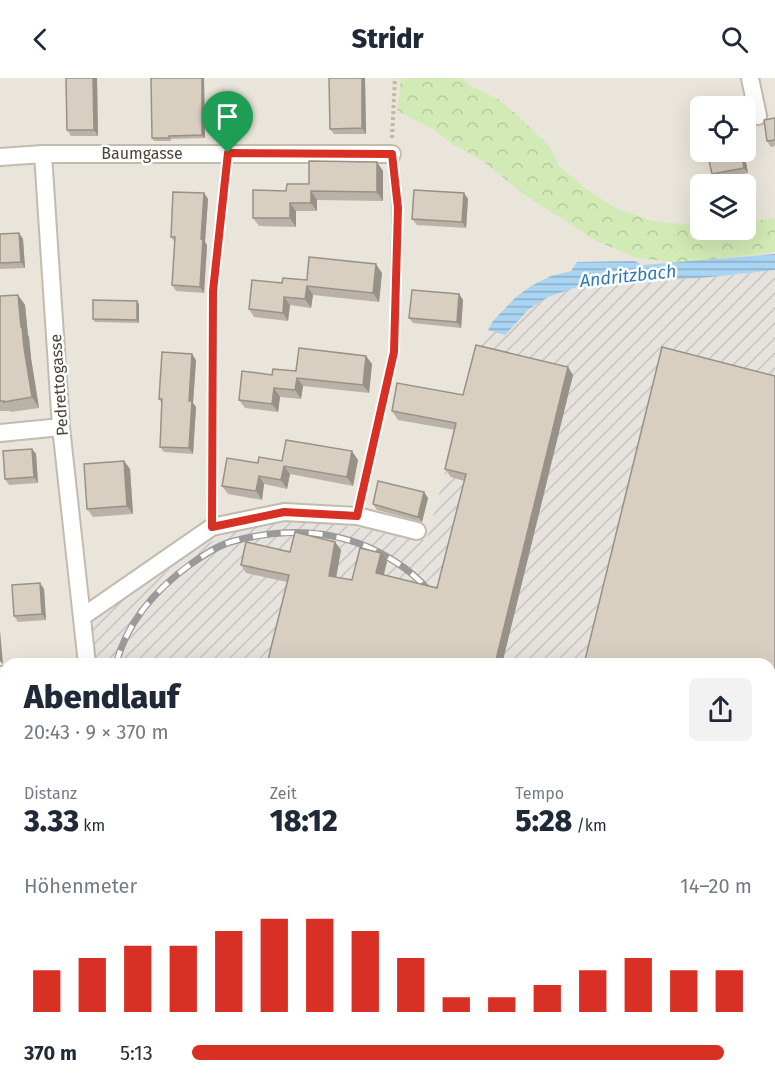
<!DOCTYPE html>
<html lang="de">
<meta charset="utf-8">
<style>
:root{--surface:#fff;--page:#f2f2f3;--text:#1f2937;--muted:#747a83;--accent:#d93025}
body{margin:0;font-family:"Fira Sans",sans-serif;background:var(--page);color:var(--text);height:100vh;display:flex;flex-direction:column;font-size:22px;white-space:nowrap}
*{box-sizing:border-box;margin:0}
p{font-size:20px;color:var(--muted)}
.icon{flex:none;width:33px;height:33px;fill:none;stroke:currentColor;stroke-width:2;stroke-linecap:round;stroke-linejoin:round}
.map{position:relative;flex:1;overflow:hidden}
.sheet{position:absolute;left:0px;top:580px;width:776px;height:430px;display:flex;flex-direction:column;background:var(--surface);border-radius:18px 18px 0 0;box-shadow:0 6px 24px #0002}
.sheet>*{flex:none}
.buttons{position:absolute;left:690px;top:18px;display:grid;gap:12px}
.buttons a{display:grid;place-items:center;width:66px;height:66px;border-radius:9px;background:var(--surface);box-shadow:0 6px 24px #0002;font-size:30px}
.pin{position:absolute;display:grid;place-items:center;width:51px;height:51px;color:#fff;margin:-62px -26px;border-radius:50% 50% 50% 0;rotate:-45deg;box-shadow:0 0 6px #0007}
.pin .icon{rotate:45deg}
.round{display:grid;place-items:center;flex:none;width:63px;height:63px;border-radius:9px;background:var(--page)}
.summary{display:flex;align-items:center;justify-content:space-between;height:102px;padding:0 24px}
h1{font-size:33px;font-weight:800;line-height:45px}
.metrics{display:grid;grid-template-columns:repeat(3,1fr);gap:9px;height:102px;padding:6px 24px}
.metrics div{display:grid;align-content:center}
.metrics b{font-size:30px;font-weight:800}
.metrics small{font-size:16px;font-weight:400}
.metrics p{font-size:16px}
.chart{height:168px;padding:12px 24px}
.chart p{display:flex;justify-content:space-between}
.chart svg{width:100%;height:108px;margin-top:6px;stroke:var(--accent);stroke-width:6}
ul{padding:0 24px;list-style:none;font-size:20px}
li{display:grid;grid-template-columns:96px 72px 1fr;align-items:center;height:45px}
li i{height:15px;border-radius:8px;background:var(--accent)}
header{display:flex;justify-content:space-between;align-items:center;height:78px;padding:0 24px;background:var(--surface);font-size:27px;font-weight:800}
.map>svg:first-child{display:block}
</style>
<header><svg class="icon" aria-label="back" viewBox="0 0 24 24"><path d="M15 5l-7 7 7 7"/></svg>Stridr<svg class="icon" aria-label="search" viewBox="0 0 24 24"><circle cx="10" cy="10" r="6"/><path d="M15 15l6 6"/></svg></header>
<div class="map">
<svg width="775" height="1010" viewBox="0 0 775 1010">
<defs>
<pattern id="industrial-furrows" width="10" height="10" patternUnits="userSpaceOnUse" patternTransform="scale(1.5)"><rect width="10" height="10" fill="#e6e2dd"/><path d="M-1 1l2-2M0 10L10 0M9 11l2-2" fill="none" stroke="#c7c3be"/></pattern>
<pattern id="forest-crowns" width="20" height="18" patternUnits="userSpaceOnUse" patternTransform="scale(1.5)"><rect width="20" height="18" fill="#d2eab5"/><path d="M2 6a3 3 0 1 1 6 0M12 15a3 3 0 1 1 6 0" fill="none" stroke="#b6ca9c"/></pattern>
<pattern id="water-rules" width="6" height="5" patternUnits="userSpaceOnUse" patternTransform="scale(1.5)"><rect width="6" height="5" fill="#a9d4f2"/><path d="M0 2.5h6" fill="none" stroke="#8caec5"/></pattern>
</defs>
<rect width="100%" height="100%" fill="#f6f3ec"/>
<!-- residential -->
<path fill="#eae5da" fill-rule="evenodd" d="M 0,0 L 775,0 L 775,192 L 711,199 L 484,255 L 426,462 L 335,445 L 284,444 L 92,543 L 96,586 L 6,586 L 6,1005 L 133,1005 L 133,1010 L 0,1010 ZM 700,28 L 746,28 L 746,74 L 700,74 ZM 700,106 L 746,106 L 746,152 L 700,152 Z"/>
<!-- industrial -->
<path fill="url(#industrial-furrows)" d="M 775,192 L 775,1010 L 133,1010 L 133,1005 L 770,1005 L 770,586 L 96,586 L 92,543 L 212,463 L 246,448 L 284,444 L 335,445 L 426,462 L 484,255 L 527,221 L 576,201 L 711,199 Z"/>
<!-- forest -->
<path fill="url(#forest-crowns)" d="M 401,0 L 461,0 L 471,8 L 498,21 L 515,35 L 550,69 L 559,88 L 585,110 L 617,131 L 653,143 L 694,147 L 700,145 L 700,152 L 746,152 L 746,144 L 775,140 L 775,174 L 683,185 L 636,180 L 599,164 L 576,150 L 526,118 L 483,83 L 452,66 L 433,51 L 397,33 Z"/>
<!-- water -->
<path fill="url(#water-rules)" d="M 775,176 L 775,192 L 711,199 L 580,208 L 548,219 L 529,231 L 505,257 L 488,252 L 493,243 L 516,219 L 531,208 L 551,198 L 571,193 L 577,184 L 635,183 L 643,187 Z"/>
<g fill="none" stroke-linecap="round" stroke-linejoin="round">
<!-- service casing -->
<g stroke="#c2bbae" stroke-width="11">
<path id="service" d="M 357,438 L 394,274 L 397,130 L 392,76
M 212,449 L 213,213 L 228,75
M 0,759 L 6,761
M 770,941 L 775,942"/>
</g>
<!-- minor casing -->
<g stroke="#c2bbae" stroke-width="20">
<path id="minor" d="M 750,0 L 758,38
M 43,76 L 61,349 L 87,586
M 0,79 L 43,76 L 392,76
M 0,355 L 61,349
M 82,539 L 212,449 L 284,434 L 357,438 L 417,453
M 0,597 L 6,597
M 123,1005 L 124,1010"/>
</g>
<!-- tertiary casing -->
<g stroke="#c2bbae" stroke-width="24">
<path id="tertiary" d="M 0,977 L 6,983
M 27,1005 L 32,1010"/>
</g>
<!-- path -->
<path stroke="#c4b79f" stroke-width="4" stroke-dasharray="3 3" stroke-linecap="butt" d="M 392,60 L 395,0"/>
<!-- service -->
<use href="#service" stroke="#fff" stroke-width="8"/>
<!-- minor -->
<use href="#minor" stroke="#fff" stroke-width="16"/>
<!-- tertiary -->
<use href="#tertiary" stroke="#fff" stroke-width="21"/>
<!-- rail casing -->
<g stroke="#9a9a9a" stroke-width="7">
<path id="rail" d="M 116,586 C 127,544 156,511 191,486 C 204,477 218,467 234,463 C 279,451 325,451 368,469 C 392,480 417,496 433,518
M 0,759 L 6,761
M 770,936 L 775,938"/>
</g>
<!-- rail -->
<use href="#rail" stroke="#fff" stroke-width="4.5" stroke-dasharray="14" stroke-linecap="butt"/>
</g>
<!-- wall -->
<path fill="#bab2a6" d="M 66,0 L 97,0 L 98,58 L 71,58 L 67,52 Z
M 204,0 L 205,60 L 171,61 L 171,63 L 154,63 L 152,60 Z
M 329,0 L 365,0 L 366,56 L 334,56 L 330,51 Z
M 775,40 L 775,68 L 771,69 L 767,63 Z
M 744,74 L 748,95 L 716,102 L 712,96 Z
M 383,93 L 383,123 L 317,122 L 317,133 L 296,133 L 296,149 L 259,148 L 253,140 L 286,113 L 309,106 Z
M 204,115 L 208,121 L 205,164 L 207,167 L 204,215 L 176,213 L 172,207 L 175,165 L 171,159 Z
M 464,115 L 468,121 L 466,150 L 417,147 L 412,141 Z
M 19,155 L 23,161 L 25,190 L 0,191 L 0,156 Z
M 382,195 L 379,224 L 313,217 L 311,230 L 290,227 L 288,243 L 254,239 L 249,231 L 282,205 Z
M 459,216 L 463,222 L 461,250 L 413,245 L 409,240 Z
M 18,217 L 25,227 L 28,257 L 29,259 L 31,280 L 39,330 L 11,334 L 10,333 L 0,333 L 0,218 Z
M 139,226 L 139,245 L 95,244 L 93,241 Z
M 366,278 L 372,286 L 369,315 L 303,308 L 301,321 L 280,319 L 278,334 L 245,330 L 239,322 L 272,297 L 296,293 Z
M 196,282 L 193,325 L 196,329 L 193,376 L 164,374 L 160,369 L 162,326 L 159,321 Z
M 573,297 L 502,586 L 287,504 L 246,495 L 241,487 L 335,464 L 341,472 L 336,499 L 352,502 L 387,483 L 384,497 L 437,510 L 464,403 L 451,399 L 445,391 L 455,352 L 398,342 L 392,333 L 463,317 Z
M 775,298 L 775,915 L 770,914 L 770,586 Z
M 32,371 L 36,376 L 38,405 L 9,407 L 5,401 Z
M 358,382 L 353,408 L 290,396 L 287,411 L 264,406 L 262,422 L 228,416 L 222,408 L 258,385 L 282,383 Z
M 124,383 L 130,391 L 133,436 L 93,439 L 87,431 Z
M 424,414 L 428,420 L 422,444 L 377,432 L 373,426 Z
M 40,505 L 44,511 L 46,542 L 18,544 L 14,538 Z
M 6,601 L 6,699 L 4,699 L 6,725 L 6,750 L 0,749 L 0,602 Z"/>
<!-- shaded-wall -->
<path fill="#979187" d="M 93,0 L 97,0 L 98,58 L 94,52 Z
M 202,0 L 204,0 L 205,60 L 202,57 Z
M 362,0 L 365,0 L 366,56 L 362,50 Z
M 741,74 L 744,74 L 748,95 L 744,90 Z
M 377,84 L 383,93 L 383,123 L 377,114 Z
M 311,113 L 317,122 L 317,133 L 311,125 Z
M 204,115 L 208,121 L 205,164 L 207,167 L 204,215 L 200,209 L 201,161 Z
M 464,115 L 468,121 L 466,150 L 462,144 Z
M 290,125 L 296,133 L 296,149 L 290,140 Z
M 19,155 L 23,161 L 25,190 L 21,184 Z
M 376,186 L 382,195 L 379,224 L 373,215 Z
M 307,208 L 313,217 L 311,230 L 305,221 Z
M 459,216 L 463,222 L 461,250 L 457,244 Z
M 18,217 L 25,227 L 28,257 L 29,259 L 31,280 L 39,330 L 32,319 L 21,249 Z
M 284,219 L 290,227 L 288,243 L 283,235 Z
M 137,223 L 139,226 L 139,245 L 137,242 Z
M 192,276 L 196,282 L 193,325 L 196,329 L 193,376 L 189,370 L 189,323 Z
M 366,278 L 372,286 L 369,315 L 363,307 Z
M 568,289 L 573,297 L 502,586 L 495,586 Z
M 297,300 L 303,308 L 301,321 L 295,312 Z
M 274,310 L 280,319 L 278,334 L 272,326 Z
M 32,371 L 36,376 L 38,405 L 34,399 Z
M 352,373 L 358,382 L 353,408 L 347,399 Z
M 124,383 L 130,391 L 133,436 L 127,428 Z
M 284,388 L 290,396 L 287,411 L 281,402 Z
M 259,398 L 264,406 L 262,422 L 256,413 Z
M 424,414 L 428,420 L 422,444 L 418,439 Z
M 335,464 L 341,472 L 335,506 L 329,498 Z
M 381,475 L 387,483 L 382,503 L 376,495 Z
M 40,505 L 44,511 L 46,542 L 42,536 Z
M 0,551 L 0,552 L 3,586 L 0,583 Z
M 0,693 L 4,699 L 6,730 L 1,723 Z
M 108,1005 L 113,1005 L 113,1010 L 108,1010 Z
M 158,1005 L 165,1005 L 165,1010 L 158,1010 Z
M 278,1005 L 286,1005 L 285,1010 L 277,1008 Z
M 688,1005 L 696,1005 L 695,1010 L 687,1010 Z"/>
<!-- building -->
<path fill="#d8cfc1" stroke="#979187" stroke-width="1.5" d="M 66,0 L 93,0 L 94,52 L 67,52 Z
M 151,0 L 202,0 L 202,57 L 169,58 L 169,60 L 152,60 Z
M 329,0 L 362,0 L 362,50 L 330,51 Z
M 775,40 L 775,62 L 767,63 L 764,42 Z
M 707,74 L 741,74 L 744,90 L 712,96 Z
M 309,83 L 377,84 L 377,114 L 311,113 L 311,125 L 290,125 L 290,140 L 253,140 L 253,112 L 286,113 L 287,106 L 309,106 Z
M 414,112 L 464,115 L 462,144 L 412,141 Z
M 173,114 L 204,115 L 201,161 L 203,161 L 200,209 L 172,207 L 175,159 L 171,159 Z
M 19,155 L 21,184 L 0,185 L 0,156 Z
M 309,179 L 376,186 L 373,215 L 307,208 L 305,221 L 284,219 L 283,235 L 249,231 L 252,202 L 282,205 L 283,200 L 307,202 Z
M 412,212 L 459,216 L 457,244 L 409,240 Z
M 18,217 L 21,249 L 22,249 L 24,270 L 32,319 L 4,324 L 4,323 L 0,323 L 0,218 Z
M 93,222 L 137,223 L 137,242 L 93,241 Z
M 476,267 L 568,289 L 495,586 L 267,586 L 289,497 L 241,487 L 246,464 L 290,474 L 295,454 L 335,464 L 329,498 L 352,502 L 360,470 L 381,475 L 376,495 L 437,510 L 466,396 L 445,391 L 456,345 L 392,333 L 397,305 L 463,317 Z
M 662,269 L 775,298 L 775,908 L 770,907 L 770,586 L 584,586 Z
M 299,270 L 366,278 L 363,307 L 297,300 L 295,312 L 274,310 L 272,326 L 239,322 L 242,293 L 272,297 L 273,291 L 296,293 Z
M 162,274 L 192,276 L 189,323 L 192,323 L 189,370 L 160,369 L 162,321 L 159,321 Z
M 286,362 L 352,373 L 347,399 L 284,388 L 281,402 L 259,398 L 256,413 L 222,408 L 227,380 L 258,385 L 259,379 L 282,383 Z
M 32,371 L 34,399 L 5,401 L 3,373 Z
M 124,383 L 127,428 L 87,431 L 84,386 Z
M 378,403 L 424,414 L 418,439 L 373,426 Z
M 40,505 L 42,536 L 14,538 L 12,507 Z
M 199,583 L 211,586 L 198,586 Z
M 6,601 L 6,691 L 0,692 L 0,602 Z
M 0,708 L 1,723 L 6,725 L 6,744 L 0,743 Z
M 6,865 L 6,914 L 0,909 L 0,871 Z
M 775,979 L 775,1010 L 729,1010 L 727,1005 L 770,1005 L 770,981 Z
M 83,1005 L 108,1005 L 108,1010 L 76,1010 Z
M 135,1005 L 158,1005 L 158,1010 L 136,1010 Z
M 210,1005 L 278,1005 L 277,1008 L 286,1010 L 209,1010 Z
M 384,1005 L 688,1005 L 687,1010 L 383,1010 Z"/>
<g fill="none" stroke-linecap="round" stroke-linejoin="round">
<!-- route casing -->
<g stroke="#fff" stroke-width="12">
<path id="route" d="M 228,75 L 392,76 L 398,130 L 394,274 L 357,438 L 284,434 L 212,449 L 213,213 Z"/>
</g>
<!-- route -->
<use href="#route" stroke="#d93025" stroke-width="8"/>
</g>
<g text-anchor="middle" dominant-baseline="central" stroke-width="5" stroke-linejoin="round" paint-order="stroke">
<!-- street labels -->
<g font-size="16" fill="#4b4439" stroke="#fff">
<text x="142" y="75">Baumgasse</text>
<text transform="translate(59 307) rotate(-94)">Pedrettogasse</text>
</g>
<!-- water labels -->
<g font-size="18" font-style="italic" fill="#2e7ab2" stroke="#fff">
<text transform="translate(628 198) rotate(-6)">Andritzbach</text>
</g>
</g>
</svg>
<div class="buttons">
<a><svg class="icon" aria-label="locate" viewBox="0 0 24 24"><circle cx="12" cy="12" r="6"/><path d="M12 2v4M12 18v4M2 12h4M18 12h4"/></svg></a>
<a><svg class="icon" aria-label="layers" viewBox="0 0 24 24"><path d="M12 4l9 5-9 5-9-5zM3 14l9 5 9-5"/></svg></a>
</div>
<div class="pin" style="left:228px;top:75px;background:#1e9e55"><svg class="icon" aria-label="arrive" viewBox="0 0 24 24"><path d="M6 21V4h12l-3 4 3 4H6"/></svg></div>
<section class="sheet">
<div class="summary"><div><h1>Abendlauf</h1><p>20:43 · 9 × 370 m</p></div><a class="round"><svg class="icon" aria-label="share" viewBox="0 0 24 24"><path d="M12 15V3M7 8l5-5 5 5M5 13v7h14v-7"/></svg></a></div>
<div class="metrics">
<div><p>Distanz</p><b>3.33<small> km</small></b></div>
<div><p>Zeit</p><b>18:12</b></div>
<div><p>Tempo</p><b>5:28<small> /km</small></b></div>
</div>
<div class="chart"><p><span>Höhenmeter</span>14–20 m</p>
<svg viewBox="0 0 160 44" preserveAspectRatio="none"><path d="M5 44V27M15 44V22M25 44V17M35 44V17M45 44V11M55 44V6M65 44V6M75 44V11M85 44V22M95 44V38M105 44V38M115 44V33M125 44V27M135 44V22M145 44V27M155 44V27"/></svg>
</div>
<ul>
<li><b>370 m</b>5:13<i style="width:95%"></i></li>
</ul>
</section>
</div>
